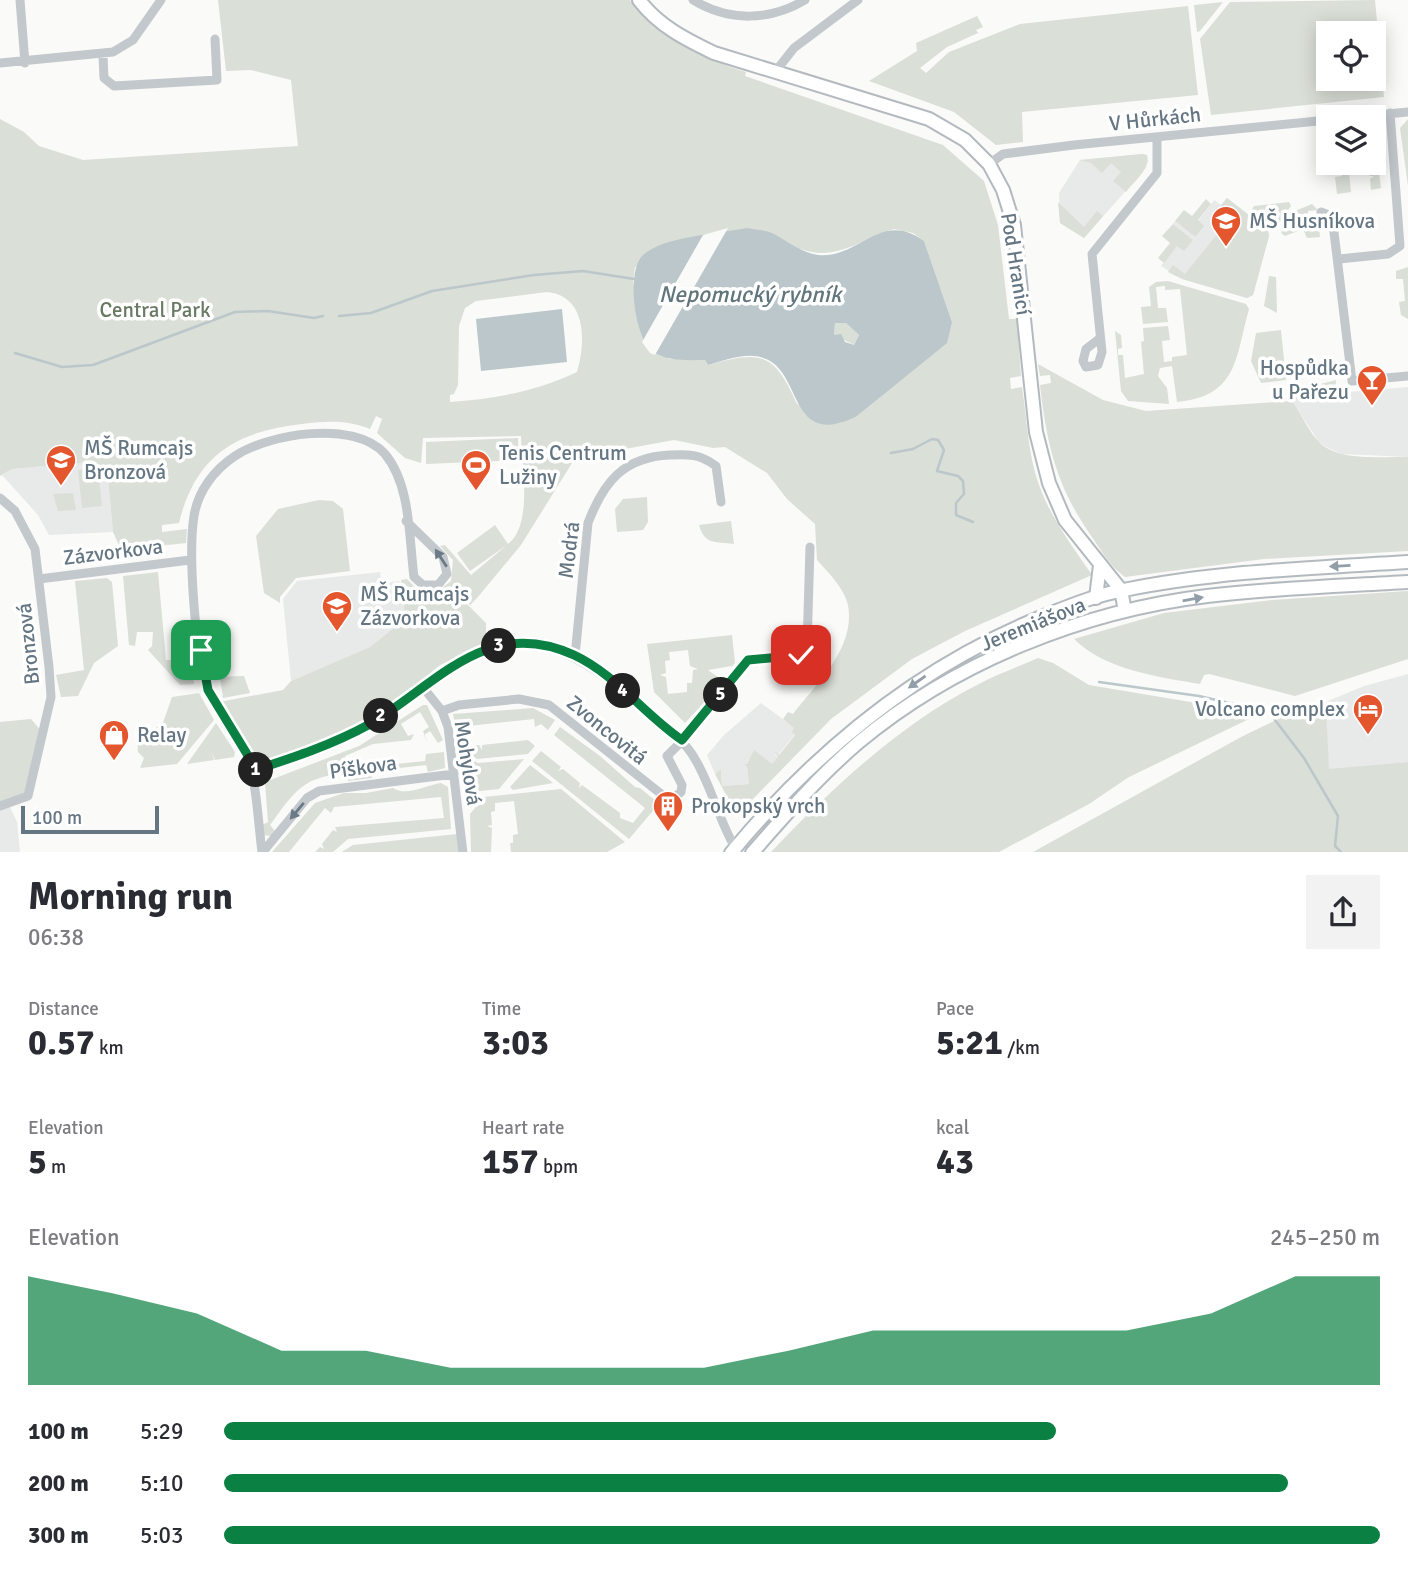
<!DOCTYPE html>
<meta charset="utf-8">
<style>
:root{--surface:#fff;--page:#f2f2f3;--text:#2b2b33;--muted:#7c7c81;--accent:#0b8043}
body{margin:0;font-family:Signika,sans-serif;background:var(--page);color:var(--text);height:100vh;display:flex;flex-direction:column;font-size:26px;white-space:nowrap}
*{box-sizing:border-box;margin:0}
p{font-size:23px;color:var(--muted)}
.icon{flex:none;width:38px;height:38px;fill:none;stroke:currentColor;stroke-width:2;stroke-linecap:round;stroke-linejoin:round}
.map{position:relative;height:852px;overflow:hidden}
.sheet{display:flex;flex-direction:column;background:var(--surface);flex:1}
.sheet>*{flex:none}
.buttons{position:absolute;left:1316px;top:21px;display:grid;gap:14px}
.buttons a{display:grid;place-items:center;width:70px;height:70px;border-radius:0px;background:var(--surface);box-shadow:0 4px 18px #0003;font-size:35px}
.scale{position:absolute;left:21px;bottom:18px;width:138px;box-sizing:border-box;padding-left:7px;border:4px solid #657683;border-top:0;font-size:19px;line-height:24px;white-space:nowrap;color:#657683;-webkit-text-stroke:5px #fff;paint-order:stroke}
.pin{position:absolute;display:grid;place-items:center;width:60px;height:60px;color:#fff;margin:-30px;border-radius:14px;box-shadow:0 4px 10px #0006}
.km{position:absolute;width:35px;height:35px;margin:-18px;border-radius:50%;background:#222;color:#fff;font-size:19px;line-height:35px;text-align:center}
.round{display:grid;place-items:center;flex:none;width:74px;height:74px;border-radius:0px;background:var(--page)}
.headline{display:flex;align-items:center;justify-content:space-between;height:119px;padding:0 28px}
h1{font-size:38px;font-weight:700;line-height:52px}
.figures{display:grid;grid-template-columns:repeat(3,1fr);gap:10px;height:119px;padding:7px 28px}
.figures div{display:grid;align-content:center}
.figures b{font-size:35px;font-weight:700}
.figures small{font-size:19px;font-weight:400}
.figures p{font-size:19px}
.chart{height:196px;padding:14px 28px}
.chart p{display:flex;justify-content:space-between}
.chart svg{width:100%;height:126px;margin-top:7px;fill:var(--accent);opacity:.7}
ul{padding:0 28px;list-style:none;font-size:23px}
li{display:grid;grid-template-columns:112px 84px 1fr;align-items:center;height:52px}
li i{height:18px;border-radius:9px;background:var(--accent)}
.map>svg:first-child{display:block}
</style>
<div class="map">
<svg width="1408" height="853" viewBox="0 0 1408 853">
<rect width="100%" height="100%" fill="#fafaf8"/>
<!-- built -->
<path fill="#e8e9e9" d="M 1142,154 L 1147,155 L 1148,161 L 1146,168 L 1084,238 L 1060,223 L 1059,193 L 1080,160 Z
M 1227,198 L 1268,230 L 1269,236 L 1253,295 L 1247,298 L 1182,279 L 1161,266 L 1177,245 L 1193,240 L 1173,224 L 1175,221 L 1195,237 L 1198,221 L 1214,200 L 1221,205 Z
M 1408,387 L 1408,457 L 1342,454 L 1328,448 L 1319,442 L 1289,397 Z
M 91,462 L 107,468 L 113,532 L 49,535 L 38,515 L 2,475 L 12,469 Z
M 380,572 L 382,583 L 400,581 L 405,619 L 370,647 L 291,681 L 283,599 L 297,581 Z
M 1408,674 L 1408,762 L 1329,770 L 1323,703 L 1364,686 Z
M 761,703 L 795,728 L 795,734 L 778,755 L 774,754 L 778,757 L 772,765 L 754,751 L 747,764 L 749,784 L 722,786 L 721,769 L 715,774 L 707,755 L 724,735 Z
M 9,805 L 17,822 L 20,852 L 0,853 L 0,806 Z"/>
<!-- green -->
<path fill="#dadfd7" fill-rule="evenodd" d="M 218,0 L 630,0 C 658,37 702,58 746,72 L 745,76 L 943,145 L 984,181 L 998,225 L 1009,319 L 1017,319 L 1021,376 L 1010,378 L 1011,389 L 1022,387 C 1027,419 1028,455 1039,485 C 1051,518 1072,546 1092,575 L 965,631 L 912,659 L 831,719 L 752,800 L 732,806 L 715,774 L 721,769 L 722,786 L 749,784 L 747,766 L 743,765 L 747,764 L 754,750 L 772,764 L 778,757 L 775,752 L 779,755 L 795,735 L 792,732 L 794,728 L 783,719 L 788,712 L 793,714 C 816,684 856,648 848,605 C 844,588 828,572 817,560 L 815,524 L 787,499 L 767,473 L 725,447 L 713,448 L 674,440 L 603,453 L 582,447 L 521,545 L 477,598 L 470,605 L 465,599 L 452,595 L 463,600 L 486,623 L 486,644 L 440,665 L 372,722 L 252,771 L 247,754 L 214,703 L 283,690 L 291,681 L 370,647 L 405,619 L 401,580 L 407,579 L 422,594 L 432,596 L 451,581 L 453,560 L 440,546 L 445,545 L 471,575 L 507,545 L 470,571 L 457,553 L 495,525 L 508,544 C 533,525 522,465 521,436 L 423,438 L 421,463 L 405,458 L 377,433 L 382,419 L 376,416 L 370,429 C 346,420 327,421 302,424 C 236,431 195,456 179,523 L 162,525 L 162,532 L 187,529 L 186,543 L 121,550 L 113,532 L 107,468 L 91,462 L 12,469 L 0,476 L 0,119 L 24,132 L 39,146 L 83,160 L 298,146 L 291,80 L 251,70 L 226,71 ZM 894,229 L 913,233 L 924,241 L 952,322 L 880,397 L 857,416 L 797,404 C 774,352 761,350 708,365 L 705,360 L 670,359 L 651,350 L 633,282 L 635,267 L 801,249 C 837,262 860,239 894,229 ZM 547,292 C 587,296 586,342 577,372 C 538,391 494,399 450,402 L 450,395 L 454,394 L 458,385 L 459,326 L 465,308 L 476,301 Z
M 1375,0 L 1384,97 L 1211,115 L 1200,39 L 1230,2 ZM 1374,33 L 1374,79 L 1328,79 L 1328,33 Z
M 1223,2 L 1200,31 L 1197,32 L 1194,5 Z
M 1188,6 L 1198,95 L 1022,112 L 1023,142 L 996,145 L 954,112 L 869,81 L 917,51 L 916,43 L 977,16 L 983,27 L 976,30 L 978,33 L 947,47 L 920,68 L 926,73 L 949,52 L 1020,24 Z
M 1408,119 L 1408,186 L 1400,128 Z
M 1374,132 L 1381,188 L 1371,190 L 1370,179 L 1374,176 L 1370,176 L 1365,163 L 1374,163 Z
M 1142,154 L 1147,155 C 1150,170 1134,181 1126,192 L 1113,181 L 1121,172 L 1111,163 L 1102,173 L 1091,163 L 1080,160 Z
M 1341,163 L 1348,163 L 1351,192 L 1337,194 L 1335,177 L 1342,176 Z
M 1227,198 L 1268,230 L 1269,236 L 1253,295 L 1247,298 L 1182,279 L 1168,272 L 1173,265 L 1185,274 L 1227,222 L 1215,213 Z
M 1206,199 L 1211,204 L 1198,220 L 1204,226 L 1195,237 L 1175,221 L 1184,210 L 1192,216 Z
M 1058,202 L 1084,227 L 1097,211 L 1103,216 L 1084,238 L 1060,223 Z
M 1289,202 L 1291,206 L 1275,228 L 1251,211 L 1254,206 Z
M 1312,204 L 1318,210 L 1308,211 L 1308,218 L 1318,217 L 1320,237 L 1307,238 L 1303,229 L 1285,236 L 1281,233 L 1295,211 Z
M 1173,224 L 1193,240 L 1184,251 L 1177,246 L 1164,263 L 1158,258 L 1170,243 L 1162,236 Z
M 1408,267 L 1408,319 L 1401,315 L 1399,302 L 1405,301 L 1403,279 L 1396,279 L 1396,271 Z
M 1269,276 L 1276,277 L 1277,313 L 1264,306 Z
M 1168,281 L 1246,304 L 1249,309 C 1235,359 1238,396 1177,402 L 1172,366 L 1160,368 L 1158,376 L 1167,388 L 1169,404 L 1128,401 L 1121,391 L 1115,331 L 1121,335 L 1122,348 L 1118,349 L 1118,355 L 1123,355 L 1125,378 L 1144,374 L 1141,342 L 1144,341 L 1143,328 L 1168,326 L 1170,340 L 1162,341 L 1164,362 L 1172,361 L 1172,357 L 1187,355 L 1180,289 L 1165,290 L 1165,286 L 1156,287 L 1158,308 L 1166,308 L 1168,322 L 1143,324 L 1141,307 L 1151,306 L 1149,287 L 1156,282 Z
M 835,323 L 846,323 L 859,335 L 854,345 L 834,335 Z
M 1281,330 L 1286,380 L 1261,383 L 1251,361 L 1256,333 Z
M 1038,364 L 1103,400 L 1146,411 L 1292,401 C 1301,414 1309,432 1320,443 C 1341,462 1382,456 1408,457 L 1408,551 L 1264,559 L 1125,577 C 1111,567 1103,554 1094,540 C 1057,488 1047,447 1040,385 L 1051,383 L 1050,375 L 1040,376 Z
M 1336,380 L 1335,393 L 1331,395 L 1297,398 L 1293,394 L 1293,391 Z
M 518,438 L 519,460 L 426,464 L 426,442 Z
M 98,468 L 102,506 L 82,508 L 78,470 Z
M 73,493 L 76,510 L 58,511 L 53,494 Z
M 647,497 L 648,522 L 643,530 L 617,532 L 615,509 L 623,499 Z
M 319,500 L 333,501 L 343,509 L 350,571 L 296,578 L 280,597 L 280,603 L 264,593 L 256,536 L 278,509 Z
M 731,521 L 734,544 C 716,541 705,546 699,525 Z
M 158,572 L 166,660 L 193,659 L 194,684 L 180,685 L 148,650 L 152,646 L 153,632 L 137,632 L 135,646 L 129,645 L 123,576 Z
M 107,578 L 112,582 L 118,646 L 94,663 L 78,696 L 61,697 L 56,675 L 84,670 L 75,581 Z
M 1408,591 L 1408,659 L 1295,696 L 1209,674 L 1204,675 L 1200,684 C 1159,677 1105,670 1074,639 L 1164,613 L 1272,600 Z
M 732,635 L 735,663 L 732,666 L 708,670 L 722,680 L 716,683 L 709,697 L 685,723 L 654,692 L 647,644 ZM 688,650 L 690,666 L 698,669 L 693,670 L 692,683 L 687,683 L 687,692 L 668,694 L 666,677 L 660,675 L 666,673 L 665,661 L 670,660 L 669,652 Z
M 1038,658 L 1053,663 L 1089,685 L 1244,711 L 1249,719 L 1129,777 L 1089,804 L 999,852 L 771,852 C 830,790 901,723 979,684 C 997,674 1018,667 1038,658 Z
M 244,676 L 250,693 L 223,698 L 220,677 Z
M 199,693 L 214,720 L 177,764 L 140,768 L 144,758 L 138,752 L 137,740 L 163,723 L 172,697 Z
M 1313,702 L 1323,703 L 1326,709 L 1329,769 L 1408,762 L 1408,852 L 1033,852 L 1241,737 Z
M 423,705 L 427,705 L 443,740 L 438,743 L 430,731 L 424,735 L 428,744 L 423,731 L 429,727 L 420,712 L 401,724 L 408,736 L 414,734 L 411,740 L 373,744 L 345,756 L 351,777 L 376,766 L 425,761 L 426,754 L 444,752 L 445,768 L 428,772 L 426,765 L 373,771 L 372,778 L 348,781 L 345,774 C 303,776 294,792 270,825 L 275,831 L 271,836 L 263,835 L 262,825 L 268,822 L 265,782 L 359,746 Z
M 533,708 L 555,720 L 548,730 L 541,724 L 535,727 L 534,719 L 468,726 L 470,746 L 479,745 L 482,750 L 482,745 L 528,740 L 535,746 L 528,754 L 477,759 L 459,746 L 453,714 Z
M 31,719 L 43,733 L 28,796 L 0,806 L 0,722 Z
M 216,723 L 235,752 L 234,757 L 215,760 L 211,752 L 214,760 L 187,764 Z
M 560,727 L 600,756 L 635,787 L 640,788 L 657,802 L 657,806 L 629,839 L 532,761 L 541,751 L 561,767 L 558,771 L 563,769 L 580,783 L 579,788 L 582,785 L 620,813 L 620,818 L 633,823 L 645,808 L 554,735 Z
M 461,753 L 478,763 L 524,759 L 499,789 L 480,791 L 467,807 Z
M 530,765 L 553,783 L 513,790 L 510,787 Z
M 441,783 L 448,787 L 451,829 L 348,839 L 333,852 L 315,852 L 320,847 L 324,849 L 322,844 L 333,830 L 337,832 L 335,827 L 444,818 L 441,797 L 334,807 L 331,813 L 325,808 L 289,852 L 272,852 L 315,803 L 344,793 L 366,793 L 393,788 C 407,797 426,785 441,783 Z
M 561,789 L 625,842 L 607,852 L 511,852 L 510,843 L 513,843 L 513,835 L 518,834 L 514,801 L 495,803 L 495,811 L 491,812 L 492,825 L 487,826 L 492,828 L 491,852 L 471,852 L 470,814 L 484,797 Z
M 457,834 L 459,853 L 340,853 L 353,845 Z"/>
<!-- water -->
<path fill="#bbc7cb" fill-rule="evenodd" d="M 747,228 C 756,230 766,230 774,234 C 787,241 802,253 818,255 C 860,259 880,209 924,241 L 952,322 L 947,343 L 857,416 C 789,450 803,374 766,359 C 748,351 726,360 708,365 L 705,360 C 687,360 668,362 652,351 C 634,337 626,270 643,255 C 664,236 719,234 747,228 ZM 835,323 L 846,323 L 859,335 L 854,345 L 845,342 L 841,334 L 834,335 Z
M 562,309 L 567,362 L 481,371 L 476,319 Z"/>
<!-- pier -->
<path fill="#fafaf8" d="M 728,228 L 655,355 L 650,353 L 642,342 L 703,235 Z"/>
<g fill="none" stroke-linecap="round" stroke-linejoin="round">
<!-- stream -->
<path stroke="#bbc7cb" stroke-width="2.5" d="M 339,316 L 371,313 L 432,291 L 534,275 L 583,271 L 634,279
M 15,353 L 62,367 L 93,365 L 235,312 L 268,311 L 314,318 L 323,316
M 891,453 L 913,449 L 932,439 L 938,440 L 944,450 L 937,471 L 958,476 L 963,481 L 964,494 L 956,503 L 956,515 L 973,522
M 1099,682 L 1199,696 L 1269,712 L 1304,758 L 1338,816 L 1335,846 L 1342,853"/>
<!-- secondary casing -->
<g stroke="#b3babf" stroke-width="16">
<path id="secondary" d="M 639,0 C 659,26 685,39 714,53 L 929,119 L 965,140 L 989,164 L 1003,190 L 1014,225 L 1036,432 L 1049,483 L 1065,520 L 1121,590 L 1125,611
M 1096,598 L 1100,565
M 731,853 C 815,752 916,668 1039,618 C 1067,607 1095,595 1124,590 C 1218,571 1313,568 1408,562
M 752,853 C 786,814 820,775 859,742 C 955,662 1083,611 1207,596 C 1273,588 1341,586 1408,582"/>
</g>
<!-- street -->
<path stroke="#c3c8cc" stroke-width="9" d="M 20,0 L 25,63
M 693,0 C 729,22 770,21 805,0
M 103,56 L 104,78 L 114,86 L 217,80 L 215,39
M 0,63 L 113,52 L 133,40 L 161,0
M 775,72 L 794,48 L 858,0
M 1357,117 L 1408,112
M 989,164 L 1003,154 L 1074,145 L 1328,120
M 1321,212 L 1329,215 L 1333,224 L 1352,381 L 1408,376
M 1339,259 L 1388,254 L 1400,246 L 1390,113
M 1099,339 L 1086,349 L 1083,361 L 1086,367 L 1098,365 L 1102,352 L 1092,254 L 1157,173 L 1157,137
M 0,498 L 15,511 L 35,549 L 49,667 L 51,697 L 28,796 L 0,806
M 39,579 L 190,560
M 575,656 L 588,523 C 604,481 624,457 670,455 C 688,454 700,454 716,466 L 721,502
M 422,686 L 442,711 L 448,727 L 463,853
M 442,711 L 459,705 L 519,699 L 549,705 L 670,801 L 681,792 L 682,785 L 667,756 L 691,732 L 748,660 L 801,655 L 807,648 L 810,547
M 252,771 C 292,758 333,745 370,723 C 396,708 418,687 443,671 C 516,622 569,645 630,697 C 651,716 681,734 695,759 C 712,787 719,822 737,851
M 262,852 C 258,821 257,787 248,758 C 241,733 217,714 208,689 C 195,655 188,553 194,516 C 198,491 214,470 235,456 C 268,434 354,419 385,454 C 411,485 409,539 414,577 L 423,585 L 438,585 L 447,574 L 443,557 L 406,521
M 262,853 L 307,798 L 319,791 L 454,774"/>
<!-- secondary -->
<use href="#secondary" stroke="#fff" stroke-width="12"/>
</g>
<!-- one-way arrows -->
<defs><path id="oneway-solid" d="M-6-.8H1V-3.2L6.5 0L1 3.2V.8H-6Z" transform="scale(1.75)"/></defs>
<g fill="#6a7a87">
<use href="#oneway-solid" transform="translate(441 558) rotate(-123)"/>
<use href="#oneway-solid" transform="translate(297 811) rotate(130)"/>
</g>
<g fill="#939fa8">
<use href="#oneway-solid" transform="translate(1340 566) rotate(177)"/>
<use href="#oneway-solid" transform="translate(1193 599) rotate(-10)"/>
<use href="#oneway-solid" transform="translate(917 682) rotate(145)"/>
</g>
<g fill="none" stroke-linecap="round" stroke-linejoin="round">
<!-- route casing -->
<g stroke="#fff" stroke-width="14">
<path id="route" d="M 201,650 L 208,690 L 247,754 L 252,771 C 292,758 332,745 370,724 C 436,685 487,615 574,655 C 615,674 645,715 682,740 L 748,660 L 801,655"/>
</g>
<!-- route -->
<use href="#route" stroke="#0b8043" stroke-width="9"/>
</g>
<!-- icons -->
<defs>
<g id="school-pin" transform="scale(1.575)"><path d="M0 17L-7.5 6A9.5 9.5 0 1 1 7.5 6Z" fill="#e4572e" stroke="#fff"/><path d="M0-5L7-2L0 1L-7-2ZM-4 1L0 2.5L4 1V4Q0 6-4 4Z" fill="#fff"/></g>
<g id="bar-pin" transform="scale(1.575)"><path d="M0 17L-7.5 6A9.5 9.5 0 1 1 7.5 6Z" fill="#e4572e" stroke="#fff"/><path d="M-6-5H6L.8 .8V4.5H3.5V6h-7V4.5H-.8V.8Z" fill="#fff"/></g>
<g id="stadium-pin" transform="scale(1.575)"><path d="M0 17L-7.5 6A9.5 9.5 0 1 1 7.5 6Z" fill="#e4572e" stroke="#fff"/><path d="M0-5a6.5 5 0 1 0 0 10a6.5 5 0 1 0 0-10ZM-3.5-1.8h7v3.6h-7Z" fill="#fff"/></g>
<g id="hotel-pin" transform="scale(1.575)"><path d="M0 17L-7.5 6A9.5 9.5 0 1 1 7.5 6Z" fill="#e4572e" stroke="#fff"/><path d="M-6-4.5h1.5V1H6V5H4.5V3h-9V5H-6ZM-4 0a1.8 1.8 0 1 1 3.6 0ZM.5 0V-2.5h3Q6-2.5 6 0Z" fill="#fff"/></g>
<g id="shop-pin" transform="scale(1.575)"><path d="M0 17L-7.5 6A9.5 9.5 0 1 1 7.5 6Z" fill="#e4572e" stroke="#fff"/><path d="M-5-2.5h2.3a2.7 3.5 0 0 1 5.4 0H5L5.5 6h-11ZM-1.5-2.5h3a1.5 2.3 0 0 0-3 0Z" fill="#fff"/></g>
<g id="building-pin" transform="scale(1.575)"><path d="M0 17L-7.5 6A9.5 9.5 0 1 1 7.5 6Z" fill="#e4572e" stroke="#fff"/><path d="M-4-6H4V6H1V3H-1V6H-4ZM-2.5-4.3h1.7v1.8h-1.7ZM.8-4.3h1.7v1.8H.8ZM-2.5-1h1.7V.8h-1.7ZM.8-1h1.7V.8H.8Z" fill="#fff"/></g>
</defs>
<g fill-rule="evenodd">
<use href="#school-pin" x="1226" y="221"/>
<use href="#bar-pin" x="1372" y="380"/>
<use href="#school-pin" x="61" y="460"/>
<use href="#stadium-pin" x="476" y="465"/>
<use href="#school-pin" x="337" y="606"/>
<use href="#hotel-pin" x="1368" y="709"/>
<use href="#shop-pin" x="114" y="735"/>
<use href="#building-pin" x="668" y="806"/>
</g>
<g text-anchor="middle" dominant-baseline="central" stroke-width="7" stroke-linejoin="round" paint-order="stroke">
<!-- street labels -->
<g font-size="21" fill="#657683" stroke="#fff">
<text transform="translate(1155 119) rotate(-6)">V Hůrkách</text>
<text transform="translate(1016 264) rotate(81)">Pod Hranicí</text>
<text transform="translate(569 550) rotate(-83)">Modrá</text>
<text transform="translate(113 552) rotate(-7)">Zázvorkova</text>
<text transform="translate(1033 624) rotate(-22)">Jeremiášova</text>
<text transform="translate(28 644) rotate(-96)">Bronzová</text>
<text transform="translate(607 730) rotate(39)">Zvoncovitá</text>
<text transform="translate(468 763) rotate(81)">Mohylová</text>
<text transform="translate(363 767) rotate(-8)">Píškova</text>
</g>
<!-- poi labels -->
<g font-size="21" fill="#657683" stroke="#fff" text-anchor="start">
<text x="1249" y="221">MŠ Husníkova</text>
<text x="1349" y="368" text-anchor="end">Hospůdka<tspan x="1349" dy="24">u Pařezu</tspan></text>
<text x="84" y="448">MŠ Rumcajs<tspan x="84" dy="24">Bronzová</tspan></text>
<text x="499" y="453">Tenis Centrum<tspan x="499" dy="24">Lužiny</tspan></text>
<text x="360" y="594">MŠ Rumcajs<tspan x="360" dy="24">Zázvorkova</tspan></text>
<text x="1345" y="709" text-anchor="end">Volcano complex</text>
<text x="137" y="735">Relay</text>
<text x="691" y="806">Prokopský vrch</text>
</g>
<!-- park labels -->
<g font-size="21" fill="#687a64" stroke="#fff">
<text x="155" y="310">Central Park</text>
</g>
<!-- water labels -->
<g font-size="23" font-style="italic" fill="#60757c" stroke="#fff">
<text x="750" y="294">Nepomucký rybník</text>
</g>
</g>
</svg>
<div class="buttons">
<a><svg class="icon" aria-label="locate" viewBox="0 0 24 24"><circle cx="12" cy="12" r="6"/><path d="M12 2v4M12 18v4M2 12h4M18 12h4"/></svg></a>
<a><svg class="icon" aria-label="layers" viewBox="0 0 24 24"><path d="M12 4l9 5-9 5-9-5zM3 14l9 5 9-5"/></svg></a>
</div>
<div class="scale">100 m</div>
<div class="pin" style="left:201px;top:650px;background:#1e9e55"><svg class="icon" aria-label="arrive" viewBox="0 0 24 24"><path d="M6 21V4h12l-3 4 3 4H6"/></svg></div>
<div class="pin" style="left:801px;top:655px;background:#d93025"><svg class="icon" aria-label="check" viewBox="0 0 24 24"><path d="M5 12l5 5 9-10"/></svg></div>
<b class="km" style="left:256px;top:770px">1</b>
<b class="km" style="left:381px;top:716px">2</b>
<b class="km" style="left:499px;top:646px">3</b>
<b class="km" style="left:623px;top:691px">4</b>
<b class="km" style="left:721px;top:695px">5</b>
</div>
<section class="sheet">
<div class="headline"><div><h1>Morning run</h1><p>06:38</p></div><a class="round"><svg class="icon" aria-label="share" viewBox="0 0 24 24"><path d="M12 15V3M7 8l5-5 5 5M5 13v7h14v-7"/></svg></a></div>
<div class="figures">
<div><p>Distance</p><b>0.57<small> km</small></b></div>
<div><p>Time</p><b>3:03</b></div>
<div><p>Pace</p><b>5:21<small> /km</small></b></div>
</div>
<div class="figures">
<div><p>Elevation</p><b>5<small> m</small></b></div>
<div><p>Heart rate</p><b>157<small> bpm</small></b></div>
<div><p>kcal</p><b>43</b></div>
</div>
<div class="chart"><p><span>Elevation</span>245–250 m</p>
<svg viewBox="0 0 160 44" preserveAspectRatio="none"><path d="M0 44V6L10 12L20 19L30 32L40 32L50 38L60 38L70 38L80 38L90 32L100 25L110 25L120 25L130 25L140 19L150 6L160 6V44z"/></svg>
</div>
<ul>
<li><b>100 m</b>5:29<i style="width:72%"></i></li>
<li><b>200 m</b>5:10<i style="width:92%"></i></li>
<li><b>300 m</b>5:03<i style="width:100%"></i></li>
</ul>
</section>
